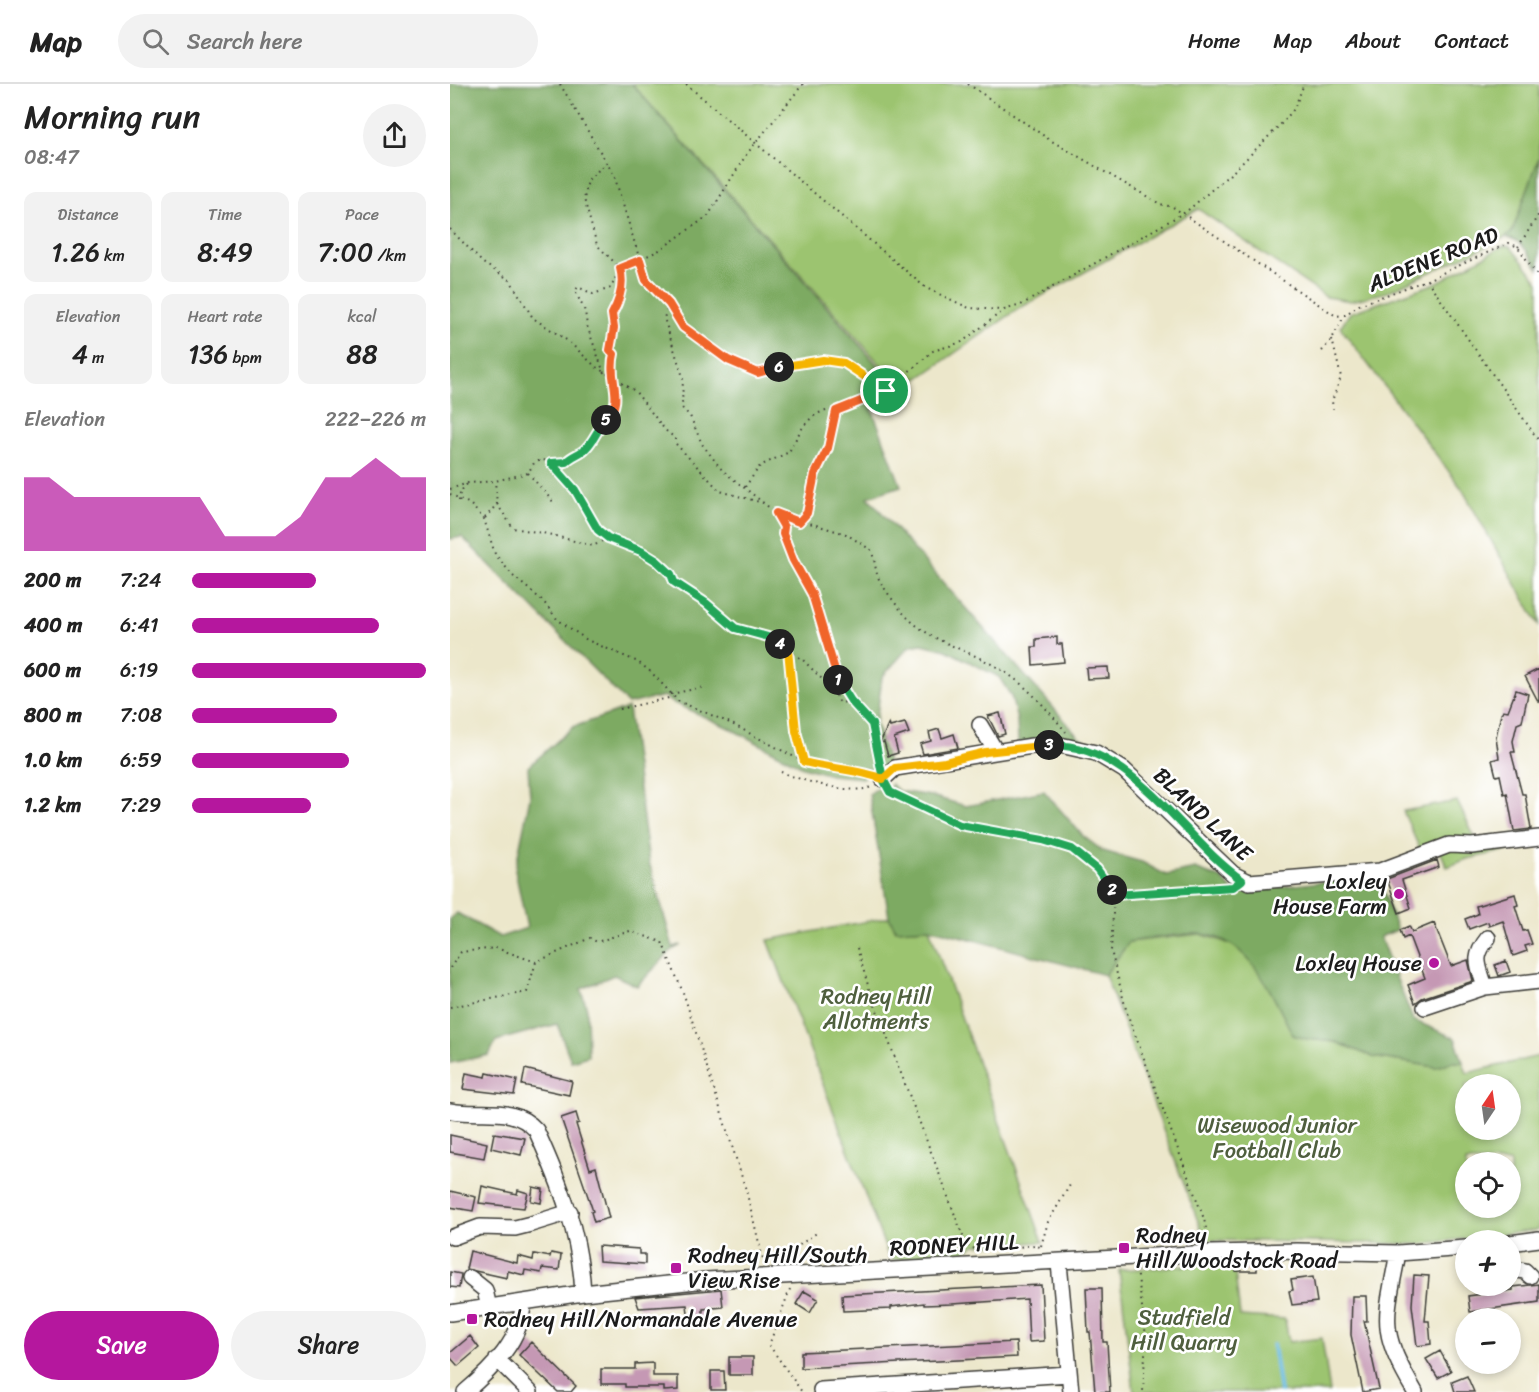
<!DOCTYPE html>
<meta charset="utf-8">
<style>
:root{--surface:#fff;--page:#f2f2f2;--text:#222;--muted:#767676;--line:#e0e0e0;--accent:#b5179e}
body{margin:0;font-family:Sriracha,sans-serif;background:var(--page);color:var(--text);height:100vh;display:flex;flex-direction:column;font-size:22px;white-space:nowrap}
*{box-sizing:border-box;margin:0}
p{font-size:20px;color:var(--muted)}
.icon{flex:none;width:33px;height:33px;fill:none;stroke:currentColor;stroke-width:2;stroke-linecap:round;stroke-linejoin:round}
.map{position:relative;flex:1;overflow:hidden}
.side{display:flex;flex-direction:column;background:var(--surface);width:450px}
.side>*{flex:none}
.needle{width:39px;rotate:13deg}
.buttons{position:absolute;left:1005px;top:990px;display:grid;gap:12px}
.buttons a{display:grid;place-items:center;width:66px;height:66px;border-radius:50%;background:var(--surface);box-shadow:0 3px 9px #0003;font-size:30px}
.pin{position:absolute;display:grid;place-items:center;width:51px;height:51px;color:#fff;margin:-26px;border:3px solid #fff;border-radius:50%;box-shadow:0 2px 6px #0007}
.km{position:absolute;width:30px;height:30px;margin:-15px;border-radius:50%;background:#222;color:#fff;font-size:16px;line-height:30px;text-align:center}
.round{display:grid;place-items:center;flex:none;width:63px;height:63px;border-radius:32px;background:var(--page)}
.head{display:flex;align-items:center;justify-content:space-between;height:102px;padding:0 24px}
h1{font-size:33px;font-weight:600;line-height:45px}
.figures{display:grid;grid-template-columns:repeat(3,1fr);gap:9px;height:102px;padding:6px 24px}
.figures div{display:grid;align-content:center;border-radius:12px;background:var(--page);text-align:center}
.figures b{font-size:26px;font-weight:600}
.figures small{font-size:16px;font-weight:400}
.figures p{font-size:16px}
.chart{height:168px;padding:12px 24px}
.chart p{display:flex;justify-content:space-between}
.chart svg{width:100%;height:108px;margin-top:6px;fill:var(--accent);opacity:.7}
.button{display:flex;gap:12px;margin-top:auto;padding:12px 24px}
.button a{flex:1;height:69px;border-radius:36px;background:var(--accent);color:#fff;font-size:24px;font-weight:600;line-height:69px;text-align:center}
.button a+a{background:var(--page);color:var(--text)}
ul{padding:0 24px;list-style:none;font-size:20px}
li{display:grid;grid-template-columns:96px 72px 1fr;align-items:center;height:45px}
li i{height:15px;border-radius:8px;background:var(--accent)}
header{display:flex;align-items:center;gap:36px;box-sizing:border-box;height:84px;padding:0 30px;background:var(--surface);border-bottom:2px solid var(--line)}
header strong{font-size:28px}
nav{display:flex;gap:33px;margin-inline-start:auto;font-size:21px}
.search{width:420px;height:54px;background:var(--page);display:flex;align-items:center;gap:15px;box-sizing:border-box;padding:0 21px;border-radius:33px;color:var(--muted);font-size:22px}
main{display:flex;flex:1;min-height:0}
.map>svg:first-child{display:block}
</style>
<header>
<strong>Map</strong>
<div class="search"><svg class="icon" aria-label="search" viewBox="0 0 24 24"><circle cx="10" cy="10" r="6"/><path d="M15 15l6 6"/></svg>Search here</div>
<nav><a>Home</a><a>Map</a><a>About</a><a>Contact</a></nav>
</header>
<main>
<section class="side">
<div class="head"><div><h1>Morning run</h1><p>08:47</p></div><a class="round"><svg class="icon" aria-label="share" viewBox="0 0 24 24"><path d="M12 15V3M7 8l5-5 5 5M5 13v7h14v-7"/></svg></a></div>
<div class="figures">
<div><p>Distance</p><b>1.26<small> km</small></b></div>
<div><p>Time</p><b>8:49</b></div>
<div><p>Pace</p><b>7:00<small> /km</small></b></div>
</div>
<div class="figures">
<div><p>Elevation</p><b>4<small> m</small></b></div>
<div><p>Heart rate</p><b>136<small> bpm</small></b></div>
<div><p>kcal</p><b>88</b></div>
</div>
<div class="chart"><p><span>Elevation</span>222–226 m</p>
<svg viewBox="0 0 160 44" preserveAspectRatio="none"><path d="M0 44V14L10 14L20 22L30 22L40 22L50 22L60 22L70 22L80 38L90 38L100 38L110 30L120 14L130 14L140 6L150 14L160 14V44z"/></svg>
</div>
<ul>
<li><b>200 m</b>7:24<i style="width:53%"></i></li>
<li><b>400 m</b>6:41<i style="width:80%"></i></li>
<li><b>600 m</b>6:19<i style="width:100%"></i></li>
<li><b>800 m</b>7:08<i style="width:62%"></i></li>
<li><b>1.0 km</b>6:59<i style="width:67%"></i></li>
<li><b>1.2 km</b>7:29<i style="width:51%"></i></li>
</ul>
<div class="button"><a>Save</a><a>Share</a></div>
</section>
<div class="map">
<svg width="1089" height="1308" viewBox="0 0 1089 1308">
<rect width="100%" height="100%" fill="#fff"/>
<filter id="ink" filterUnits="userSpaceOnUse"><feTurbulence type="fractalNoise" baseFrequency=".0167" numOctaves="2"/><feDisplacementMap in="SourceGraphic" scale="12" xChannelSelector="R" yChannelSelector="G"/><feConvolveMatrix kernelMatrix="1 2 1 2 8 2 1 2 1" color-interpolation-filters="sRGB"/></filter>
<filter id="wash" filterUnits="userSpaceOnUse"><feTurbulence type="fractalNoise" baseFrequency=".008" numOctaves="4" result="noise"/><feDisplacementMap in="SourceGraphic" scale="24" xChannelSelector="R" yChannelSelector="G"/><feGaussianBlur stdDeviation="1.35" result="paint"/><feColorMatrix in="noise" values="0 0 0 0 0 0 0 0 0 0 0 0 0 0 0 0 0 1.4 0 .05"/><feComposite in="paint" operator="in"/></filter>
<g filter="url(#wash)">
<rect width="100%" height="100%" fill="#ece7cb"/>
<!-- green -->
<path fill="#9cc470" stroke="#5c7046" stroke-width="1.5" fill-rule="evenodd" d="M 182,0 L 1089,0 L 1089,74 L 1062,148 L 1056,153 L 937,208 L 901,217 L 876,213 L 748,125 L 570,224 L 450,307 L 436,287 Z
M 1053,162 L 1060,162 L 1089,198 L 1089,541 L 1012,405 L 890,243 L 900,229 L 986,199 Z
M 1007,717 L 1026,756 L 1068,754 L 1068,764 L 1017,775 L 997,783 L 991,769 L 971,768 L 953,727 Z
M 439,833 L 446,846 L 479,844 L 593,1158 L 525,1161 L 510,1171 L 440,1176 L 318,856 Z
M 750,850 C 762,854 776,857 786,863 C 813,881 828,923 843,951 L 857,955 L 886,958 L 923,973 L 986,983 L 1002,978 L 1013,978 L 1017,989 L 1089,972 L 1089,1146 L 970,1160 L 755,1156 L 655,891 L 679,858 ZM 1016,1000 L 1060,1000 L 1060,1046 L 1016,1046 ZM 1016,1078 L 1060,1078 L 1060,1124 L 1016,1124 Z
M 784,1179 L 790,1232 L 835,1235 L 839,1258 L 872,1254 L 880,1308 L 684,1308 L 669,1186 Z"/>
<!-- forest -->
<path fill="#7daa62" stroke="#4c633f" stroke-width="1.5" d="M 0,0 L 182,0 L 450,307 L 422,325 L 451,402 L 418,413 L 630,654 L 640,658 L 568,659 L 567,636 L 561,612 L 549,593 L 496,566 L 472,560 L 460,562 L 432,593 L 426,640 L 439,682 L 431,690 L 415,684 L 413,694 L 381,691 L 353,683 L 279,644 L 219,617 L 215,612 L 178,620 L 12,453 L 0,455 Z
M 1089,74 L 1089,185 C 1080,172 1073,156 1056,153 L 1062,148 Z
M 178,624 L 199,778 L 223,863 L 231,861 L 222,866 L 187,902 L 164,891 L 131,905 L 137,925 L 138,972 L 121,977 L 107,940 L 46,957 L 39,971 L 0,979 L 0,835 L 7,829 L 50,853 L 77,844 L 65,786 L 80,713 L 78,683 L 123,643 Z
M 441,700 L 449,707 L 481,712 L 516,722 L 594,707 L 633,752 L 653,767 L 692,778 L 716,791 L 745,785 L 772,795 L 782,806 L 805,806 L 928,791 L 947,846 L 930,853 L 963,936 L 1005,954 L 1013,978 L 1002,978 L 986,983 L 923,973 L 886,958 L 857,955 L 843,951 C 822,912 801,853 749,850 C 727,849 702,855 679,858 L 655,891 L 479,844 L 446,846 L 439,833 L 419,710 L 431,702 L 439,710 Z"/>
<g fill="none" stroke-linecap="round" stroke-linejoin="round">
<!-- stream -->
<path stroke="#69bce5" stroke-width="4" d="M 823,1261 L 830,1308"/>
</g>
<g id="blocks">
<!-- building -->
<path fill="#c598b4" d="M 607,553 L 607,560 L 612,560 L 614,578 L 583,581 L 582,563 L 586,563 L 586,555 Z
M 658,583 L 659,594 L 637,595 L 636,584 Z
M 1089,585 L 1089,619 L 1075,592 Z
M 1066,606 L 1078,610 L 1072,638 L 1067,640 L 1063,657 L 1065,668 L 1061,668 L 1072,710 L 1075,710 L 1081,745 L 1064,747 L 1057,709 L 1054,710 L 1050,691 L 1046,692 L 1042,676 L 1049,674 L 1046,653 L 1051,630 L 1053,626 L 1058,627 Z
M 550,629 L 555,650 L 548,652 L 538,632 Z
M 439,639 L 440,643 L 455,639 L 459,649 L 444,654 L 448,669 L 438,672 L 434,658 L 430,659 Z
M 489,645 L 492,654 L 504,650 L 508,664 L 473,670 L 470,660 L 481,657 L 479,648 Z
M 987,776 L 989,783 L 952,796 L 961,824 L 949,829 L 937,795 Z
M 1065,810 L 1068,821 L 1065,822 L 1073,847 L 1077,846 L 1082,860 L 1075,862 L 1077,867 L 1063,872 L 1053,837 L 1039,842 L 1038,838 L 1019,845 L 1015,835 L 1028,830 L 1026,822 Z
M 984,839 L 1001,882 L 1018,876 L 1023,897 L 972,914 L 965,919 L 958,901 L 975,894 L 959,852 L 953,855 L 950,846 L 959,842 L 962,848 Z
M 1056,877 L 1060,888 L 1049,892 L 1045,881 Z
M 75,985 L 122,997 L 119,1011 L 72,1001 Z
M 16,989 L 36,993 L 37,989 L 67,996 L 64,1011 L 13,1005 Z
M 126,1029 L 129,1039 L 126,1040 L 140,1085 L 146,1083 L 159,1134 L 144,1138 L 141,1128 L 143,1127 L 111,1034 Z
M 44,1049 L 75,1054 L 71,1071 L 41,1064 Z
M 0,1051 L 37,1059 L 34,1074 L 0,1068 Z
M 32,1102 L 67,1110 L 68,1106 L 78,1109 L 74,1124 L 29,1119 Z
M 83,1103 L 93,1105 L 91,1119 L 81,1117 Z
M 0,1107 L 26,1113 L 23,1127 L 0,1123 Z
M 148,1162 L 189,1165 L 189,1170 L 195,1170 L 195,1180 L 149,1177 Z
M 20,1167 L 67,1179 L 68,1172 L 83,1176 L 84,1170 L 100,1173 L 101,1169 L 111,1171 L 109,1186 L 92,1184 L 91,1189 L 75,1186 L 74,1191 L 58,1187 L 57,1194 L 16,1185 Z
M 786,1178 L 807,1178 L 807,1187 L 786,1187 Z
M 0,1188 L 11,1190 L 9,1204 L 0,1203 Z
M 964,1191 L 979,1192 L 975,1237 L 979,1237 L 981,1260 L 967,1262 L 962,1221 Z
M 863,1193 L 867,1218 L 842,1221 L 839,1207 L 843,1206 L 841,1196 Z
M 1089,1200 L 1089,1218 L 1020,1228 L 1018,1212 L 1063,1206 L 1063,1203 Z
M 591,1201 L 594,1257 L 579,1258 L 577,1215 L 502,1220 L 474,1221 L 474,1219 L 441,1223 L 441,1225 L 393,1227 L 392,1211 Z
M 636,1204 L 652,1204 L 653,1258 L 657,1258 L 660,1308 L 645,1308 L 640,1248 L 638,1248 Z
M 271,1205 L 273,1223 L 253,1225 L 253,1236 L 239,1237 L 237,1221 L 189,1224 L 185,1213 Z
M 354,1207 L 368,1215 L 360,1229 L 346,1220 Z
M 902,1212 L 916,1212 L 917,1237 L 914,1237 L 929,1305 L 913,1308 L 901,1251 Z
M 20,1252 L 29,1264 L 8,1282 L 0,1273 L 0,1269 Z
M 81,1258 L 126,1302 L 121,1308 L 108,1308 L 69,1271 Z
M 566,1258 L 567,1273 L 351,1284 L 351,1268 Z
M 990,1267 L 1001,1287 L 988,1294 L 976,1275 Z
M 279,1273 L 303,1273 L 303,1291 L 279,1291 Z
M 203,1279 L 203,1292 L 228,1292 L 228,1306 L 214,1307 L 214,1303 L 175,1303 L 175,1300 L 151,1300 L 151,1285 L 185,1285 L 185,1280 Z
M 261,1287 L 274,1287 L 275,1306 L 261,1306 Z
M 1017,1292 L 1024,1308 L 1005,1308 L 1002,1298 Z"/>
</g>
</g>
<g filter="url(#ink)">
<use href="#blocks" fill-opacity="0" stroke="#3b3a36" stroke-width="1.5"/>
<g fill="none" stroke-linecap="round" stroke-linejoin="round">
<!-- minor casing -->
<g stroke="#3b3a36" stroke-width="18">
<path id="minor" d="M 530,641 L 545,666
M 433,695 L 445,684 L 582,662 L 610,661 L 646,669 L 674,686 L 783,790 L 799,798 L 930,787 L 999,761 L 1022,762 L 1089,754
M 1035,903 C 1028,880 1022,874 1038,854
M 975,923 L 1035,903 L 1089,897
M 1,1027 C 32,1033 62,1020 86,1046 C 110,1099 130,1149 133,1209
M 3,1153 L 30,1143 L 65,1144 L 81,1140 L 120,1128
M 1060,1159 L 1089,1155
M 948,1169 C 935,1238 928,1245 965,1308
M 609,1179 L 621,1308
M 1060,1185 L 1075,1187 L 1080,1192
M 20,1194 L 35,1206 L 39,1224
M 0,1229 L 133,1209 L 256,1196 L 761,1169 L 847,1167 L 948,1169 L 1016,1164
M 47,1275 L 80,1308
M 371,1306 L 619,1290
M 15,1308 C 41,1286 73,1255 73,1218"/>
</g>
<!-- path -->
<path stroke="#3b3a36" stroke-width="2" stroke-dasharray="1.5 4.5" stroke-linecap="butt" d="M 110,0 L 164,91 L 196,196 L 219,220 L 233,243 L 278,276 L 308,289 L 373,276 L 394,279 L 436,307
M 236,0 L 476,204 L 519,224 L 552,226
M 518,0 L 600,56 L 710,120 L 723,123 L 886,232 L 895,231 L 909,221 L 977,196 L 1059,159 L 1068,163 L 1089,194
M 157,78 L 138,96 L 134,115 L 147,161 L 170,184 L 208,167 L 258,132 L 296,71 L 353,0
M 0,145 L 33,179 L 60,196 L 83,234 L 118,257 L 146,283 L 185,307 L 215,346 L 225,354 L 225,359 L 270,407 L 313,419
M 1068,163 L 1089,130
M 977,196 L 1089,357
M 219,220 L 214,234 L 233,293 L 232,324 L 240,332 L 252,360 L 272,386 L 326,429 L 334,443 L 333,450 L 343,476 L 362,510 L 382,581 L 401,617 L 422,640 L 424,658 L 430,678
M 882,255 L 891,293 L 882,317 L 883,325
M 872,267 L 882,255 L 894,232
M 154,289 L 137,242 L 135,227 L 125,207 L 128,203 L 143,210 L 161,204 L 170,184
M 101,379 C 108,390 117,397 125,407 C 135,419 139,435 149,447 C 169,469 211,463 224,498 L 273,532 L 285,544 L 318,553 L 353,576 L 383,606 L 390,619 L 401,617
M 78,389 L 105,420
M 295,403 L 310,382 L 339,368 C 349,349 360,323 386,327 L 436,307 L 483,267 L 512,258 L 554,226 L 571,221 L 737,127 L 786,85 L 831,40 L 844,25 L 854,0
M 0,405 L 18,399 L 45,397 L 78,389 L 84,379 L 91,376 L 116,378 L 121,372 L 135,367 L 145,354 L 149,341 L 164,329 L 168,315 L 162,300 L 164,270 L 160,265 C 160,255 167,244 161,235 L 168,220 L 172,205 L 170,184
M 0,410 L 20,420 L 34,435 L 45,470 L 63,492 L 93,517 L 107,535 L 137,556 L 188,578 L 201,588 L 228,617 L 280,639 L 354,678 L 420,690
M 9,417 L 10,408 L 18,399
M 47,420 L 63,444 L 98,450 L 143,462 L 158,454
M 326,429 L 396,450 L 421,466 C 425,475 425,485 428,493 C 431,501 451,528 458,534 C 483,559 520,566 550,585 C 577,601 596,624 616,648
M 35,434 L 47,420 L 45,397
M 350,437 L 357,429 L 365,390 L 378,364 L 386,327
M 338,566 L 346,647 L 354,678
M 221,610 L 254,603
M 170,625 L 223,613
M 331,688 C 350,696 405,713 423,702
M 439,706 L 446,713 L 511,741 L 593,756 L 622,765 L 647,785 L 664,811 L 779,803
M 664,811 L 661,867 L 677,929 L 754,1135 L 758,1154
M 407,864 L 420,908 L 516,1160 L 520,1164 L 541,1166 L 585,1161 L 592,1164
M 0,884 L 11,868 L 46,864 L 86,878
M 0,923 L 77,908 L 86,878 L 140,854 L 147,858 L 180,847 L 212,858 L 234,911 L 296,1106 L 313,1175 L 318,1180
M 591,1162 L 598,1138 L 620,1101
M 325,1178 L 368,1148
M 687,1186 L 696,1252 L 693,1308
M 340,1205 L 319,1261 L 352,1308"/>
<!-- minor -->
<use href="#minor" stroke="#fff" stroke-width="15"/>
</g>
</g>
<g fill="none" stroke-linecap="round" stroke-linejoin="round" filter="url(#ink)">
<!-- split-1 casing -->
<g stroke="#fff" stroke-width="12">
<path id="split-1" d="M 388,596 L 362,510 L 343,476 L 333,450 L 334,443 L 326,429 L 349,438 L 357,429 L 365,390 L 378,364 L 386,327 L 436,307"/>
</g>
<!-- split-2 casing -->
<g stroke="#fff" stroke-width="12">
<path id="split-2" d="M 388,596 L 401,617 L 422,640 L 433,695 L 440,708 L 510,741 L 593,756 L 622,765 L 647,785 L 662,806"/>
</g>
<!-- split-3 casing -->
<g stroke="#fff" stroke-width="12">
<path id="split-3" d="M 599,661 C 683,659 730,753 792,796 L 783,803 L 664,811 L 662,806"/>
</g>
<!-- split-4 casing -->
<g stroke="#fff" stroke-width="12">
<path id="split-4" d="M 330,560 L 338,566 L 346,647 L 354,678 C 381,685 408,685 433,695 L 445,684 L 495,678 L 536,668 L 599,661"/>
</g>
<!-- split-5 casing -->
<g stroke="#fff" stroke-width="12">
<path id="split-5" d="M 156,336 C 147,345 145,355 136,364 C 131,370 122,371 116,378 L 101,379 L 125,406 L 148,446 L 158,454 L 191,467 L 207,477 L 221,490 L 224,498 L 256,519 L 285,544 L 318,553 L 330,560"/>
</g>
<!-- split-6 casing -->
<g stroke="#fff" stroke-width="12">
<path id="split-6" d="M 156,336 C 176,314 157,297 164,270 L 160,266 L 164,244 L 162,230 C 170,216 174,199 170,184 L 190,176 L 196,196 L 219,220 L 233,243 L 278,276 L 308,289 L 329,283"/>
</g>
<!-- split-7 casing -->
<g stroke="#fff" stroke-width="12">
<path id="split-7" d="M 329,283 L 373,276 L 394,279 L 436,307"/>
</g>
<!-- split-1 -->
<use href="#split-1" stroke="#f0652b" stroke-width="8"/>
<!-- split-2 -->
<use href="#split-2" stroke="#22a559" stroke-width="8"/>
<!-- split-3 -->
<use href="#split-3" stroke="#22a559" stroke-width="8"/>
<!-- split-4 -->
<use href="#split-4" stroke="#f5b400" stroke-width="8"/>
<!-- split-5 -->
<use href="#split-5" stroke="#22a559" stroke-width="8"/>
<!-- split-6 -->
<use href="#split-6" stroke="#f0652b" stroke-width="8"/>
<!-- split-7 -->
<use href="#split-7" stroke="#f5b400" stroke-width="8"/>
</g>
<!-- markers -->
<g fill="#b5179e" stroke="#fff" stroke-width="2">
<circle cx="949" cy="810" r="6"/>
<circle cx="984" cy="879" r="6"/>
<rect x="668" y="1158" width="12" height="12" rx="3"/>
<rect x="220" y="1178" width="12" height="12" rx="3"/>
<rect x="16" y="1229" width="12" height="12" rx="3"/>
</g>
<g text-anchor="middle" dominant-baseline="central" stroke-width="5" stroke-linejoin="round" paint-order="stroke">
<!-- street labels -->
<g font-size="22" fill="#1c1c1c" stroke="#fff">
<text transform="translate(983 175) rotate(-22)">ALDENE ROAD</text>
<text transform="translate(753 730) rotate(43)">BLAND LANE</text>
<text transform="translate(504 1161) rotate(-3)">RODNEY HILL</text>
</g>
<!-- poi labels -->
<g font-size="22" fill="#1c1c1c" stroke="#fff" text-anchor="start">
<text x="937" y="797" text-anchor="end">Loxley<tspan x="937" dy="25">House Farm</tspan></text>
<text x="972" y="879" text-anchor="end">Loxley House</text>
<text x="686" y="1151">Rodney<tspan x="686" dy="25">Hill/Woodstock Road</tspan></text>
<text x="238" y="1171">Rodney Hill/South<tspan x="238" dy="25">View Rise</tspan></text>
<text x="34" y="1235">Rodney Hill/Normandale Avenue</text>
</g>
<!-- park labels -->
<g font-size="22" fill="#4f5f3e" stroke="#fff">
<text x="426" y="912">Rodney Hill<tspan x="426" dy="25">Allotments</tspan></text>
<text x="827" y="1041">Wisewood Junior<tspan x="827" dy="25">Football Club</tspan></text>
<text x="734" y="1233">Studfield<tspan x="734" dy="25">Hill Quarry</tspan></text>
</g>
</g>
</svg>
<div class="buttons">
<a><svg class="needle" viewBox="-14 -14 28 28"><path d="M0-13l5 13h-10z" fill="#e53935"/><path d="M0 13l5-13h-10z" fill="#767676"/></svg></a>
<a><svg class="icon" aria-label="locate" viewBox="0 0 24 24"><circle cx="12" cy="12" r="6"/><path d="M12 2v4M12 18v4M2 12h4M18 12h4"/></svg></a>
<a>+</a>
<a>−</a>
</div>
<div class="pin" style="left:436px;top:307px;background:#1e9e55"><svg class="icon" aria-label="arrive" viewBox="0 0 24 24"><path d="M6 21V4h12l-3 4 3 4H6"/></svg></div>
<b class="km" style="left:388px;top:596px">1</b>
<b class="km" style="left:662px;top:806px">2</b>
<b class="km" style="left:599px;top:661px">3</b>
<b class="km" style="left:330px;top:560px">4</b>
<b class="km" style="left:156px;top:336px">5</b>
<b class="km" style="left:329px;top:283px">6</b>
</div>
</main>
